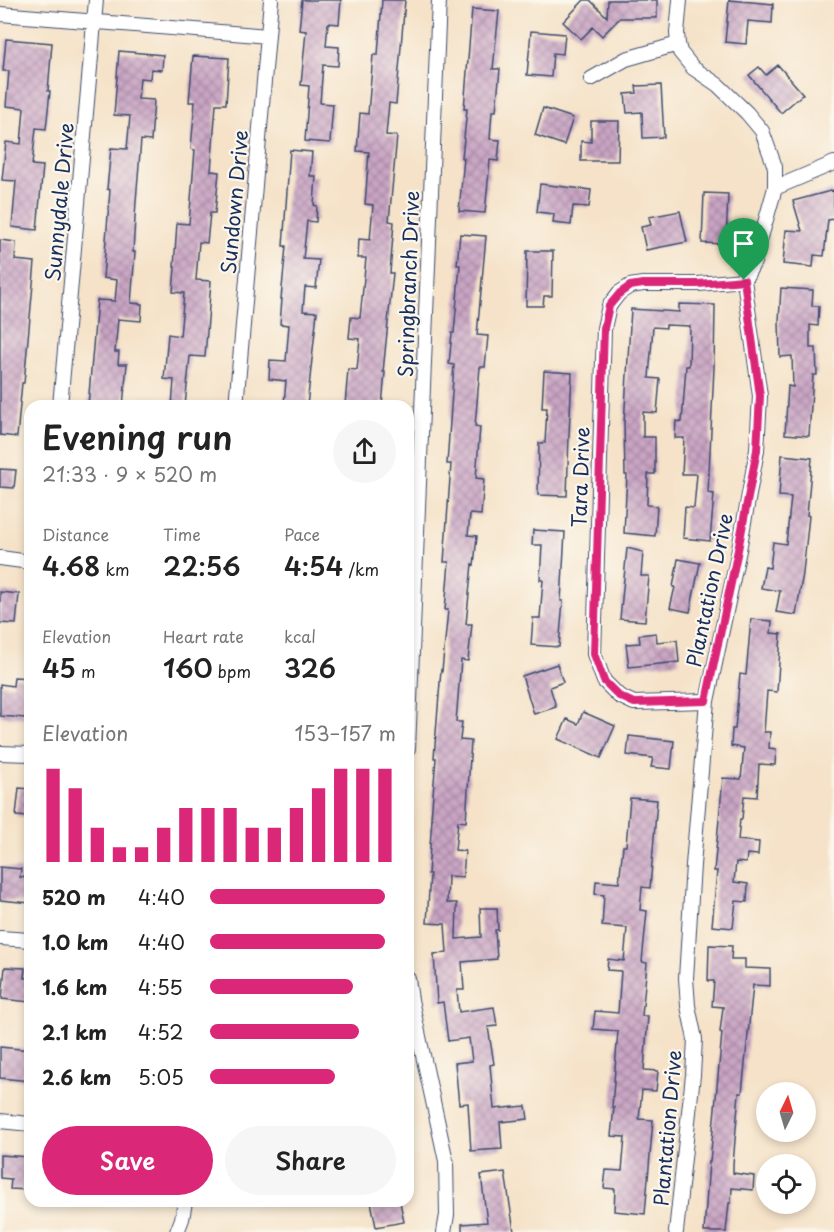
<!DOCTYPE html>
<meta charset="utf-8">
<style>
:root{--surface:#fff;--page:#f6f6f6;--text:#222;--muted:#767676;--accent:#db2777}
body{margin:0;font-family:"Playpen Sans",sans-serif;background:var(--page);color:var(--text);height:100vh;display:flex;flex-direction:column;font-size:22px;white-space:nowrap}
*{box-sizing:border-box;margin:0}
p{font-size:20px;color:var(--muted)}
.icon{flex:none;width:33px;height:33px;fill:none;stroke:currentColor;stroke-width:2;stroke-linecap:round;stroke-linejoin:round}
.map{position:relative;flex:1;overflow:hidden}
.sheet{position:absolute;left:24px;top:400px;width:390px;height:807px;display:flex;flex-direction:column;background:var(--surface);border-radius:18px;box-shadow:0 3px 9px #0003}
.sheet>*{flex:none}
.needle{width:39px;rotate:5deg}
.tools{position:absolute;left:756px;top:1082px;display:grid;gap:12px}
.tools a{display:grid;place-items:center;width:60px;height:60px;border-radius:50%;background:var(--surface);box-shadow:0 3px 9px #0003;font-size:30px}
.pin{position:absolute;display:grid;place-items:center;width:51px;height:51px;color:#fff;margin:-62px -26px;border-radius:50% 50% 50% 0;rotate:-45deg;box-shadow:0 0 6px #0007}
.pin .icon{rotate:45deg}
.round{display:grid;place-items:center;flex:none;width:63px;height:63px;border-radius:32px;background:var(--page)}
.headline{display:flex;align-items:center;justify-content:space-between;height:102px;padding:0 18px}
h1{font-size:33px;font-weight:600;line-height:45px}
.figures{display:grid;grid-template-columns:repeat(3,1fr);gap:9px;height:102px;padding:6px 18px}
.figures div{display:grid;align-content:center}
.figures b{font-size:26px;font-weight:600}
.figures small{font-size:16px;font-weight:400}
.figures p{font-size:16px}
.chart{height:168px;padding:12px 18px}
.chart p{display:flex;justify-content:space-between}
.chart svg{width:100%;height:108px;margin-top:6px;stroke:var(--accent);stroke-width:6}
.cta{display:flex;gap:12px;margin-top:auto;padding:12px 18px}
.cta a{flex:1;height:69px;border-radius:36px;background:var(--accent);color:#fff;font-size:24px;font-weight:600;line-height:69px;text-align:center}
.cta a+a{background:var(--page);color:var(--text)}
ul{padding:0 18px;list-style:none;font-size:20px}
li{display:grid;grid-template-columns:96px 72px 1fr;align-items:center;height:45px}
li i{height:15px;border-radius:8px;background:var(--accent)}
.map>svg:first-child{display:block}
</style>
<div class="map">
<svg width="834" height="1232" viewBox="0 0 834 1232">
<defs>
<pattern id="building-cross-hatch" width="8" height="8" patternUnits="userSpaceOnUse" patternTransform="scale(1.5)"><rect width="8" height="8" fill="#caa5c4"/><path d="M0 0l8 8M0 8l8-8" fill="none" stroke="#a387a2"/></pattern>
</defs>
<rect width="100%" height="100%" fill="#fbf7ec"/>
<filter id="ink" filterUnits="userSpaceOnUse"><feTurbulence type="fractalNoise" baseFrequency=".0167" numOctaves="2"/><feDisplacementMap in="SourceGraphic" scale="12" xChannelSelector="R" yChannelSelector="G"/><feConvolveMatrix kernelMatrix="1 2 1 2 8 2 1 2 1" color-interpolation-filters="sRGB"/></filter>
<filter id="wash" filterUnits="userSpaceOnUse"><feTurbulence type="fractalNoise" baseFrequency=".008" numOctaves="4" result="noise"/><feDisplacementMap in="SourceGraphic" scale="24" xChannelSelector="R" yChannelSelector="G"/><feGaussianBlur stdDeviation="1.35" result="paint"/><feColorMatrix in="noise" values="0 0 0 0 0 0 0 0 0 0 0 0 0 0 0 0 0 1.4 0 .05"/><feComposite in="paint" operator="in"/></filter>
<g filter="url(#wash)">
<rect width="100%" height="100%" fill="#f5e2c8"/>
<g id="blocks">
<!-- building -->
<path fill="url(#building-cross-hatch)" d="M 302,0 L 341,0 L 339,24 L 328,23 L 326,46 L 339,47 L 338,66 L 323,65 L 320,103 L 333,104 L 330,143 L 305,141 L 309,86 L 301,85 L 306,31 L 299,30 Z
M 382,0 L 405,0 L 396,104 L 389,103 L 386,135 L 397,136 L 389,221 L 394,222 L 390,273 L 393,273 L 383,372 L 385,372 L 382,406 L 345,406 L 348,369 L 357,370 L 360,339 L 349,338 L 351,317 L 360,318 L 366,258 L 358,258 L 359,239 L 370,240 L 373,205 L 365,204 L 369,152 L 357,151 L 360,113 L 368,114 L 373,55 L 378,55 Z
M 584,0 L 590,0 L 607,17 L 608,0 L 657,0 L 657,18 L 620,18 L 602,36 L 593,27 L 581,39 L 563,22 Z
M 729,0 L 773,4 L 772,23 L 748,21 L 746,44 L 725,42 Z
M 472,9 L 499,11 L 493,69 L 500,69 L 496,111 L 492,111 L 490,139 L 500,140 L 498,161 L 490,160 L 485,213 L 459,211 L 464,158 L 462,158 L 467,109 L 464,109 Z
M 531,31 L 565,34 L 563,54 L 553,53 L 551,77 L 527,75 Z
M 6,39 L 52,43 L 48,91 L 50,91 L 46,129 L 36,128 L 32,165 L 43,166 L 37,230 L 12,227 L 16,181 L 2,180 L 6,142 L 21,144 L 24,108 L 6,106 L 9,71 L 3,71 Z
M 119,51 L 163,55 L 162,70 L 151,69 L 150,79 L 140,78 L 138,99 L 154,100 L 151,141 L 141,140 L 136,201 L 133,252 L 135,252 L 131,303 L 142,304 L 141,321 L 118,319 L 115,352 L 119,352 L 118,364 L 127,364 L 123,406 L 88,406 L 97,300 L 115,301 L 117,280 L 103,278 L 110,190 L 107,189 L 111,148 L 127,149 L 130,116 L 114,115 Z
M 193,56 L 229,58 L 226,104 L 216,104 L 211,171 L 219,172 L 215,213 L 210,213 L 207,243 L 199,242 L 196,280 L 211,281 L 205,357 L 190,356 L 185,406 L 172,406 L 174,380 L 164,379 L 168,334 L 180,336 L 184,293 L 173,292 L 175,267 L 174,267 L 177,223 L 189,224 L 195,150 L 191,149 L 195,102 L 189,102 Z
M 778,65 L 803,94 L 781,113 L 749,75 L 759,67 L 766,75 Z
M 661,85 L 664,137 L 643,138 L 642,112 L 627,113 L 625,94 L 637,93 L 636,86 Z
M 543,108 L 573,118 L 564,145 L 535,135 Z
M 591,121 L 619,121 L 618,161 L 581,161 L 581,141 L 591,142 Z
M 290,150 L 312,152 L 310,176 L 316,176 L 314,205 L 317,206 L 316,222 L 307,221 L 303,259 L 319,260 L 316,288 L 305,287 L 303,311 L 317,312 L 307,406 L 284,404 L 286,381 L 269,379 L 270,360 L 286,361 L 289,325 L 280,324 L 282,299 L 281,299 L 286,246 L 283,246 Z
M 540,184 L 591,190 L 589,207 L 573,206 L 571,225 L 553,223 L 554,214 L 537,212 Z
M 834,190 L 834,219 L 828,220 L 824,256 L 814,255 L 813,267 L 783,264 L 786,230 L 802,231 L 793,201 Z
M 704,193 L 728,194 L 726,244 L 702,243 Z
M 680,211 L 687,242 L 646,250 L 641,227 L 651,225 L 649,217 Z
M 460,234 L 486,236 L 477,335 L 488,336 L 485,367 L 480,367 L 475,426 L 480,427 L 476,478 L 484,479 L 481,515 L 470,514 L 468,535 L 477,536 L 474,565 L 472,564 L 466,624 L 472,624 L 468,661 L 461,660 L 456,722 L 462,722 L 460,740 L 471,741 L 466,822 L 458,821 L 455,850 L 465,851 L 463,877 L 448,876 L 447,903 L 457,903 L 456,939 L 481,937 L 480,908 L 497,908 L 498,930 L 495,930 L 497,959 L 462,962 L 464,990 L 457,990 L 459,1012 L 494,1007 L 497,1026 L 488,1027 L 494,1064 L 490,1065 L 494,1109 L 526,1106 L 528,1119 L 500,1122 L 502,1149 L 471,1151 L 468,1103 L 459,1104 L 455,1063 L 472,1061 L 469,1038 L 448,1041 L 443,1002 L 437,1003 L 434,954 L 447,953 L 445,924 L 427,923 L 430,874 L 428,874 L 432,819 L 431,819 L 436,758 L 434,758 L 441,670 L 442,671 L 448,610 L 445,610 L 449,562 L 444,562 L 451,464 L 447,464 L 454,365 L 449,364 L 452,333 L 454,333 L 460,265 L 457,265 Z
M 0,240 L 16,242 L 15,260 L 35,262 L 24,383 L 22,383 L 17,437 L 0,435 Z
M 527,251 L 553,251 L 552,296 L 544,296 L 543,306 L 526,306 Z
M 781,288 L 813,290 L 812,306 L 819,306 L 818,326 L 810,325 L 810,348 L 816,348 L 817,375 L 813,375 L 809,436 L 785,434 L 788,386 L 793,387 L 792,356 L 780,357 L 779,321 Z
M 679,304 L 715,305 L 714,368 L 708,493 L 714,494 L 710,541 L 683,538 L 685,507 L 694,508 L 697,474 L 682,474 L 684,438 L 675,438 L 676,421 L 682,422 L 686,366 L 689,366 L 690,326 L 666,325 L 666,328 L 653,327 L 649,378 L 660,379 L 657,413 L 643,412 L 643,437 L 655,437 L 655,474 L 648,474 L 647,505 L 657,506 L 655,536 L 624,533 L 627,475 L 625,475 L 624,424 L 631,309 L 679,312 Z
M 544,371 L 572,373 L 569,435 L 567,496 L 538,495 L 539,443 L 545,443 L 547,408 L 542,408 Z
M 782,455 L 812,458 L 807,515 L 809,516 L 803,573 L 796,615 L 776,612 L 780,591 L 761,588 L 765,567 L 770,568 L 773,542 L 786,544 L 791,497 L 779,496 Z
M 0,469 L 16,470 L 14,488 L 0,487 Z
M 533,530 L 565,532 L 561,601 L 563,601 L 559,647 L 531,645 L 533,618 L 540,618 L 543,580 L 540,580 L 542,545 L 532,545 Z
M 627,548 L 643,552 L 641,576 L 649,576 L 645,621 L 620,619 Z
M 678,559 L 700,563 L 690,612 L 670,608 L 675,587 L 673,587 Z
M 0,592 L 19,594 L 16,624 L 0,623 Z
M 751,619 L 772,621 L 771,633 L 781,634 L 777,692 L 767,691 L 764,732 L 770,732 L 769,748 L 776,749 L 775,765 L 759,764 L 757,797 L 744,796 L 742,819 L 740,819 L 738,840 L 759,842 L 758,855 L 747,854 L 746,863 L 736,862 L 734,882 L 748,884 L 747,902 L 736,901 L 733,928 L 712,926 L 717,871 L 714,871 L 723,778 L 741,779 L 744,748 L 731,746 L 732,729 L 735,729 L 740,674 L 746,675 Z
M 656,633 L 657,642 L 677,640 L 679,662 L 629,667 L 626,644 L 640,643 L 639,635 Z
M 557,664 L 563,682 L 550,687 L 556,707 L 534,714 L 522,676 Z
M 14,677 L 30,678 L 30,713 L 27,713 L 26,718 L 0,716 L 0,684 L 13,686 Z
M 583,712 L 615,726 L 601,758 L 558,739 L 567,719 L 578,724 Z
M 629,736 L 674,741 L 671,769 L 651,767 L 653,758 L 627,755 Z
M 19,788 L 30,789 L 30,817 L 16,816 Z
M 630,798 L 657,800 L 650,888 L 642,887 L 640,910 L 647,911 L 642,962 L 647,963 L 642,1016 L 648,1016 L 644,1070 L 658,1071 L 656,1091 L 642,1090 L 639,1119 L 653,1120 L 645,1214 L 614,1211 L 615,1189 L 604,1188 L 606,1170 L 622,1171 L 625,1137 L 611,1136 L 614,1107 L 612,1107 L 618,1031 L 593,1029 L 595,1011 L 618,1013 L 621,971 L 607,970 L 608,959 L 624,961 L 627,928 L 602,926 L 604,895 L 595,894 L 596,881 L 619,883 L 623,846 L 626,846 Z
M 0,867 L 21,869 L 20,877 L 30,878 L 30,903 L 0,900 Z
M 709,945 L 732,946 L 731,959 L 745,959 L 745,968 L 770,969 L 770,986 L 753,985 L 742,1093 L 739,1093 L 733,1164 L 733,1173 L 754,1176 L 753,1190 L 732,1188 L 731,1203 L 729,1203 L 726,1232 L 704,1232 L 709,1162 L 710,1162 L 722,1033 L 720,1032 L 723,1007 L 712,1006 L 714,981 L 708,981 Z
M 5,967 L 25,968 L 24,978 L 30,978 L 30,1002 L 2,999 Z
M 0,1047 L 30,1050 L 30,1081 L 0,1078 Z
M 0,1155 L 30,1157 L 30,1190 L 10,1189 L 11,1179 L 0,1178 Z
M 505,1172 L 514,1232 L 462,1232 L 462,1224 L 487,1222 L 481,1175 Z
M 371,1202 L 400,1202 L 404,1222 L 376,1227 Z"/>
</g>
</g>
<g filter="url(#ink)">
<use href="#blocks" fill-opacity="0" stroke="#3c4a6e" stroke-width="1.5"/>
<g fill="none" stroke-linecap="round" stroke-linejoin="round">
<!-- minor casing -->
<g stroke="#3c4a6e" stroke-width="16">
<path id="minor" d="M 0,14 L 268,36
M 591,79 L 626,59 L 678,44
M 775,188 L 834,163
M 60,406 L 96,0
M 236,406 L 271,0
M 0,558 L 30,562
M 707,701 L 634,703 L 619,696 L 604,681 L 594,654 L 604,328 L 609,306 L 619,293 L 630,286 L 643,284 L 698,284 L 744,280
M 408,749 L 439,0
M 0,753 L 30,754
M 0,938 L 30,940
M 408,979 L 411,1000 L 446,1161 L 447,1215 L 444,1232
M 0,1121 L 30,1124
M 177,1232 L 182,1219 L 185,1202
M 676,1232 L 693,1075 L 695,1039 L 688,1006 L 686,978 L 693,865 L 707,701 L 739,550 L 757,450 L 760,396 L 744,280 L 754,262 L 775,188 L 775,167 L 762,131 L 747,113 L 718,85 L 693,68 L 680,52 L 678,44 L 677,33 L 680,0"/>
</g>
<!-- minor -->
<use href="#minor" stroke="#fff" stroke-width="14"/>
</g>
</g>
<g fill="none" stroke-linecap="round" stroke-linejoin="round" filter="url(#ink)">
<!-- route casing -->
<g stroke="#fff" stroke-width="12">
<path id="route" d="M 744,280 L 760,396 L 757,450 L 738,550 L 706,701 L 634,703 L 619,696 L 604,681 L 594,654 L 604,328 L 609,306 L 620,293 L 630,286 L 643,284 L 698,284 Z"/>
</g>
<!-- route -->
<use href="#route" stroke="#db2777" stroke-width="8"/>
</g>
<g text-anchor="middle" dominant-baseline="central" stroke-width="4.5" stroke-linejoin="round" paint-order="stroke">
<!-- street labels -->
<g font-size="20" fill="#1b2f5e" stroke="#fbf7ec">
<text transform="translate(59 202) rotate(-85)">Sunnydale Drive</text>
<text transform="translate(234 202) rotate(-85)">Sundown Drive</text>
<text transform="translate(408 284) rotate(-88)">Springbranch Drive</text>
<text transform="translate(580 477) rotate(-88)">Tara Drive</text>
<text transform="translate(709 590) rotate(-78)">Plantation Drive</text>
<text transform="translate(667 1128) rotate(-85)">Plantation Drive</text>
</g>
</g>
</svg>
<div class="tools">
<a><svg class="needle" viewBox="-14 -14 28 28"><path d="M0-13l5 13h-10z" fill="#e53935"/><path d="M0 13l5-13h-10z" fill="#767676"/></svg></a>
<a><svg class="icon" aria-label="locate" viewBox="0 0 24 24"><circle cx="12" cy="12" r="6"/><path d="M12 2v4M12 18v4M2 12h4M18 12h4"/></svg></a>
</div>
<div class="pin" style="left:744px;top:280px;background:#1e9e55"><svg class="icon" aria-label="arrive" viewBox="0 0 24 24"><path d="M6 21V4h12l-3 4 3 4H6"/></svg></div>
<section class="sheet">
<div class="headline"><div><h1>Evening run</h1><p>21:33 · 9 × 520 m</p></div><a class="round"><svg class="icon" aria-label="share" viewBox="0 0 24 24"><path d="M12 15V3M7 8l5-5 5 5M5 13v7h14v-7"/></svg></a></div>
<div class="figures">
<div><p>Distance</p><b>4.68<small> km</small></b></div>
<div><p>Time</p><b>22:56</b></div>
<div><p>Pace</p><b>4:54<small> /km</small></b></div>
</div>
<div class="figures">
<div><p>Elevation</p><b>45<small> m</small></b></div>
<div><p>Heart rate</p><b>160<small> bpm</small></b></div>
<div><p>kcal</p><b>326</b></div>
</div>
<div class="chart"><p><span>Elevation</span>153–157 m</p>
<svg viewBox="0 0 160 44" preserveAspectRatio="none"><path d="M5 44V6M15 44V14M25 44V30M35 44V38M45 44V38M55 44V30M65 44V22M75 44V22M85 44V22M95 44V30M105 44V30M115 44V22M125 44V14M135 44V6M145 44V6M155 44V6"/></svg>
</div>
<ul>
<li><b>520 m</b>4:40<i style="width:94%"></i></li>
<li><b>1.0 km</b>4:40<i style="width:94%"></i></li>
<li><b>1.6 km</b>4:55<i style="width:77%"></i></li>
<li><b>2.1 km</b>4:52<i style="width:80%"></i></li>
<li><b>2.6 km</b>5:05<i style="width:67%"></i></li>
</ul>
<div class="cta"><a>Save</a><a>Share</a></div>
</section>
</div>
